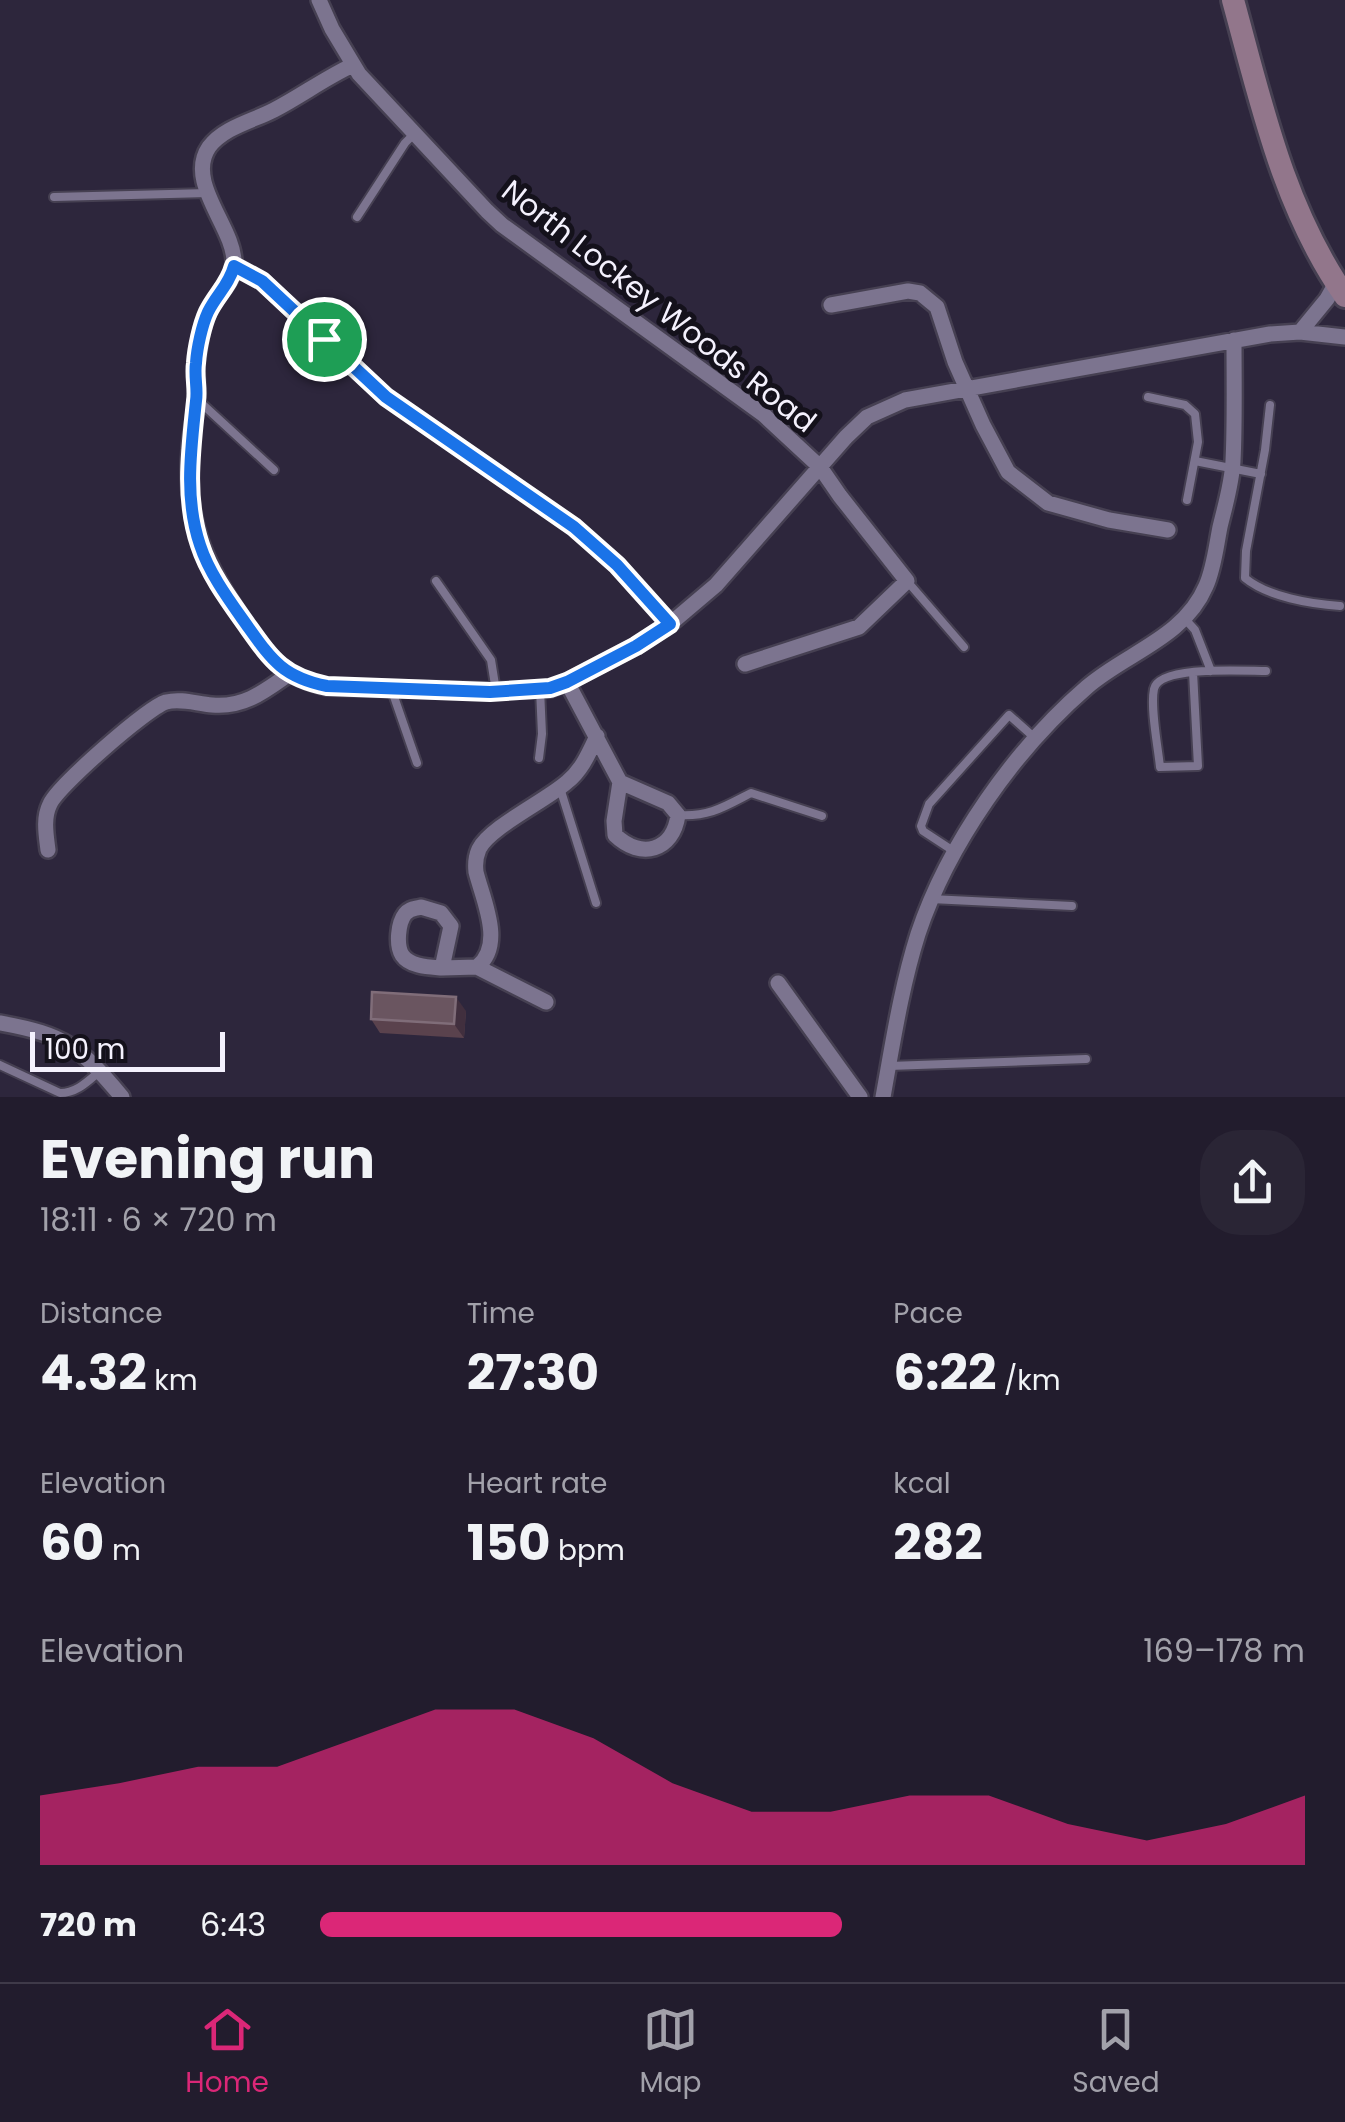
<!DOCTYPE html>
<meta charset="utf-8">
<style>
:root{--surface:#221c2d;--page:#2a2535;--text:#f1f3f6;--muted:#a2a1aa;--line:#3f3a49;--accent:#db2777}
body{margin:0;font-family:Poppins,sans-serif;background:var(--page);color:var(--text);height:100vh;display:flex;flex-direction:column;font-size:38px;white-space:nowrap}
*{box-sizing:border-box;margin:0}
p{font-size:32px;color:var(--muted)}
.icon{flex:none;width:55px;height:55px;fill:none;stroke:currentColor;stroke-width:2;stroke-linecap:round;stroke-linejoin:round}
.map{position:relative;height:1097px;overflow:hidden}
.side{display:flex;flex-direction:column;background:var(--surface);flex:1}
.side>*{flex:none}
.scale{position:absolute;left:30px;bottom:25px;width:195px;box-sizing:border-box;padding-left:10px;border:5px solid #f4f1fd;border-top:0;font-size:28px;line-height:35px;white-space:nowrap;color:#f4f1fd;-webkit-text-stroke:8px #14111b;paint-order:stroke}
.pin{position:absolute;display:grid;place-items:center;width:85px;height:85px;color:#fff;margin:-42px;border:5px solid #fff;border-radius:50%;box-shadow:0 2px 10px #0007}
.round{display:grid;place-items:center;flex:none;width:105px;height:105px;border-radius:40px;background:var(--page)}
.head{display:flex;align-items:center;justify-content:space-between;height:170px;padding:0 40px}
h1{font-size:55px;font-weight:700;line-height:75px}
.figures{display:grid;grid-template-columns:repeat(3,1fr);gap:15px;height:170px;padding:10px 40px}
.figures div{display:grid;align-content:center}
.figures b{font-size:50px;font-weight:700}
.figures small{font-size:28px;font-weight:400}
.figures p{font-size:28px}
.chart{height:280px;padding:20px 40px}
.chart p{display:flex;justify-content:space-between}
.chart svg{width:100%;height:180px;margin-top:10px;fill:var(--accent);opacity:.7}
ul{padding:0 40px;list-style:none;font-size:32px}
li{display:grid;grid-template-columns:160px 120px 1fr;align-items:center;height:75px}
li i{height:25px;border-radius:12px;background:var(--accent)}
.tab-bar{display:flex;justify-content:space-around;align-items:center;height:140px;border-top:2px solid var(--line);background:var(--surface);font-size:28px;color:var(--muted)}
.tab-bar a{display:grid;justify-items:center;gap:5px}
.tab-bar .active{color:var(--accent)}
.map>svg:first-child{display:block}
</style>
<div class="map">
<svg width="1345" height="1097" viewBox="0 0 1345 1097">
<rect width="100%" height="100%" fill="#2d263c"/>
<g fill="none" stroke-linecap="round" stroke-linejoin="round">
<!-- service casing -->
<g stroke="#464052" stroke-width="12">
<path id="service" d="M 54,197 L 208,193
M 357,217 L 405,143 L 415,133
M 1148,397 L 1185,405 L 1195,414 L 1198,442 L 1187,500
M 200,402 L 274,470
M 1270,405 L 1265,450 L 1246,551 L 1245,578 C 1268,597 1311,604 1340,606
M 1195,461 L 1261,474
M 436,581 L 491,660 L 496,691
M 907,581 L 964,647
M 1185,619 L 1195,630 L 1211,671
M 1193,672 L 1198,766 L 1160,767 C 1158,747 1150,708 1154,689 C 1159,665 1245,671 1266,671
M 391,688 L 417,763
M 539,758 L 542,734 L 540,689
M 560,788 L 596,903
M 678,815 C 709,817 724,807 751,793 L 822,816
M 955,852 L 923,831 L 921,826 L 929,804 L 1009,715 L 1036,739
M 931,899 L 1072,906
M 0,1065 L 60,1093 C 77,1093 88,1081 100,1071
M 889,1066 L 1086,1059"/>
</g>
<!-- minor casing -->
<g stroke="#464052" stroke-width="20">
<path id="minor" d="M 319,0 L 332,29 L 359,74 L 487,211 L 502,225 L 764,415 L 820,467 L 840,496 L 907,581 L 859,627 L 745,664
M 353,65 C 325,78 301,96 274,110 C 253,121 224,127 209,147 C 185,182 234,227 234,262 C 234,283 214,295 207,314 C 201,327 199,344 197,358 C 194,371 198,383 197,396 C 196,414 191,431 190,449 C 184,521 206,567 246,624 C 271,660 283,677 327,687 L 490,691 L 550,689 L 567,682 L 636,646 L 670,624 L 716,585 L 846,437 L 867,417 L 905,400 L 1270,334 L 1300,332 L 1345,337
M 235,266 L 262,281 L 386,397 L 574,527 L 617,565 L 670,624
M 831,305 L 908,291 L 920,293 L 937,307 L 955,362 L 983,425 L 1008,472 L 1048,503 L 1109,520 L 1168,530
M 1300,332 L 1327,299 L 1336,283
M 567,682 L 620,782
M 620,782 L 668,803 L 678,815 C 673,851 641,860 615,835 L 614,821 Z
M 48,850 C 46,834 43,818 50,804 C 58,786 147,708 166,702 C 182,698 197,704 212,705 C 244,708 265,691 289,674
M 421,907 L 441,913 L 451,926 L 442,968 C 430,967 410,967 402,955 C 396,945 398,923 405,914 C 410,908 414,909 421,907 Z
M 477,967 L 546,1002
M 442,968 L 477,967 C 505,945 483,900 476,872 C 475,864 476,856 479,849 C 490,827 547,800 567,782 C 582,770 589,753 597,736
M 778,983 L 860,1097
M 0,1023 C 66,1035 79,1046 122,1097
M 883,1097 C 893,1042 901,988 918,934 C 948,844 1015,749 1087,687 C 1126,653 1184,638 1206,586 C 1214,568 1216,547 1220,527 C 1225,506 1232,483 1233,461 C 1235,421 1234,380 1234,340"/>
</g>
<!-- secondary casing -->
<g stroke="#464052" stroke-width="28">
<path id="secondary" d="M 1233,0 C 1261,102 1283,207 1345,296"/>
</g>
<!-- service -->
<use href="#service" stroke="#7c748f" stroke-width="8"/>
<!-- minor -->
<use href="#minor" stroke="#7c748f" stroke-width="15"/>
<!-- secondary -->
<use href="#secondary" stroke="#92768b" stroke-width="22"/>
</g>
<!-- wall -->
<path fill="#5a424d" d="M 466,1011 L 464,1038 L 380,1033 L 371,1019 Z"/>
<!-- shaded-wall -->
<path fill="#412f3e" d="M 456,997 L 466,1011 L 464,1038 L 454,1024 Z"/>
<!-- building -->
<path fill="#6a5560" stroke="#806d79" stroke-width="2.5" d="M 372,992 L 456,997 L 454,1024 L 371,1019 Z"/>
<g fill="none" stroke-linecap="round" stroke-linejoin="round">
<!-- route casing -->
<g stroke="#fff" stroke-width="20">
<path id="route" d="M 234,266 L 262,281 L 386,397 L 574,527 L 617,565 L 670,624 L 636,646 L 567,682 L 550,688 L 490,692 L 327,686 C 282,677 271,659 246,624 C 229,600 209,573 200,545 C 184,498 191,449 196,401 C 198,389 194,376 196,363 C 197,348 202,325 208,312 C 217,294 229,285 234,266 Z"/>
</g>
<!-- route -->
<use href="#route" stroke="#1a73e8" stroke-width="12"/>
</g>
<g text-anchor="middle" dominant-baseline="central" stroke-width="10" stroke-linejoin="round" paint-order="stroke">
<!-- street labels -->
<g font-size="30" fill="#f4f1fd" stroke="#14111b">
<text transform="translate(659 306) rotate(38)">North Lockey Woods Road</text>
</g>
</g>
</svg>
<div class="scale">100 m</div>
<div class="pin" style="left:324px;top:339px;background:#1e9e55"><svg class="icon" aria-label="arrive" viewBox="0 0 24 24"><path d="M6 21V4h12l-3 4 3 4H6"/></svg></div>
</div>
<section class="side">
<div class="head"><div><h1>Evening run</h1><p>18:11 · 6 × 720 m</p></div><a class="round"><svg class="icon" aria-label="share" viewBox="0 0 24 24"><path d="M12 15V3M7 8l5-5 5 5M5 13v7h14v-7"/></svg></a></div>
<div class="figures">
<div><p>Distance</p><b>4.32<small> km</small></b></div>
<div><p>Time</p><b>27:30</b></div>
<div><p>Pace</p><b>6:22<small> /km</small></b></div>
</div>
<div class="figures">
<div><p>Elevation</p><b>60<small> m</small></b></div>
<div><p>Heart rate</p><b>150<small> bpm</small></b></div>
<div><p>kcal</p><b>282</b></div>
</div>
<div class="chart"><p><span>Elevation</span>169–178 m</p>
<svg viewBox="0 0 160 44" preserveAspectRatio="none"><path d="M0 44V27L10 24L20 20L30 20L40 13L50 6L60 6L70 13L80 24L90 31L100 31L110 27L120 27L130 34L140 38L150 34L160 27V44z"/></svg>
</div>
<ul>
<li><b>720 m</b>6:43<i style="width:53%"></i></li>
</ul>
</section>
<nav class="tab-bar">
<a class="active"><svg class="icon" aria-label="home" viewBox="0 0 24 24"><path d="M3 11l9-7 9 7M6 9v11h12V9"/></svg>Home</a>
<a><svg class="icon" aria-label="map" viewBox="0 0 24 24"><path d="M3 6l6-2 6 2 6-2v14l-6 2-6-2-6 2zM9 4v14M15 6v14"/></svg>Map</a>
<a><svg class="icon" aria-label="saved" viewBox="0 0 24 24"><path d="M7 4h10v16l-5-4-5 4z"/></svg>Saved</a>
</nav>
